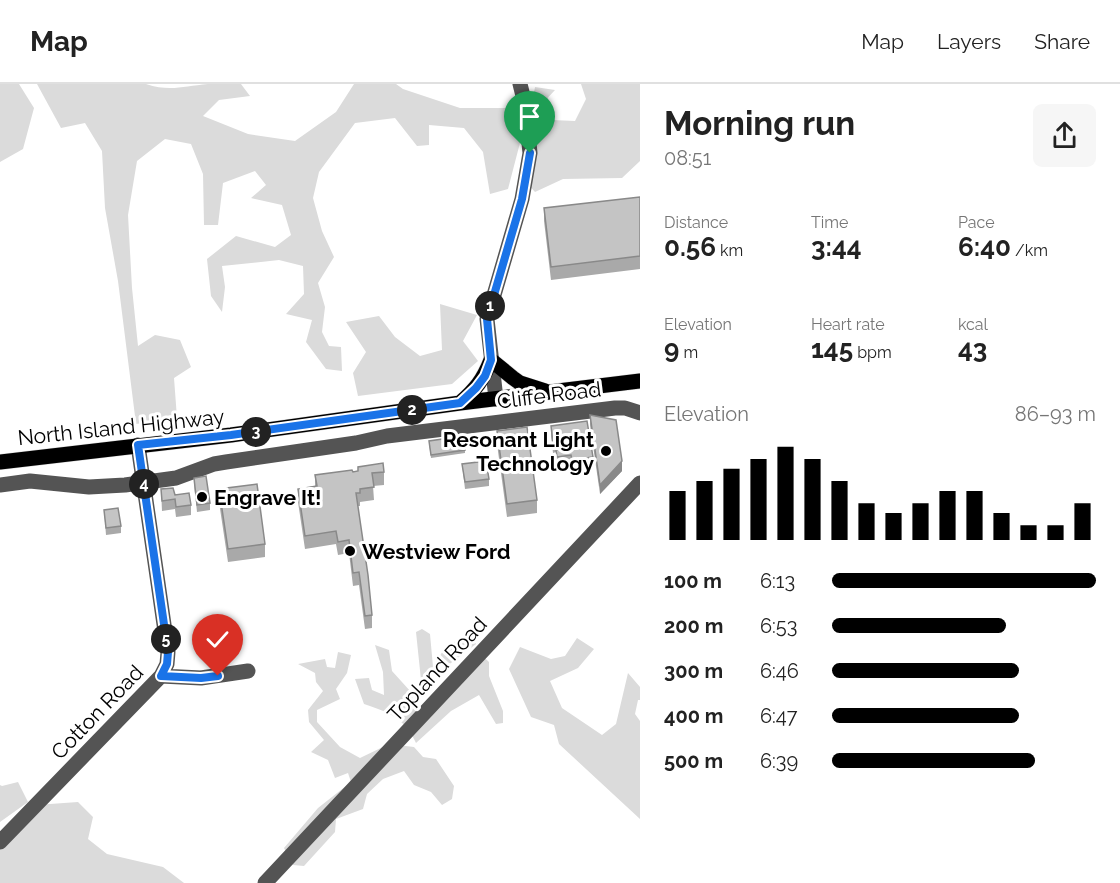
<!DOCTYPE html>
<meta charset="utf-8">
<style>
:root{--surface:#fff;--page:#f6f6f6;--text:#222;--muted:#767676;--line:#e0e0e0;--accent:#000}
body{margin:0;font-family:Raleway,sans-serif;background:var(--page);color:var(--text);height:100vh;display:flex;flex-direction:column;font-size:22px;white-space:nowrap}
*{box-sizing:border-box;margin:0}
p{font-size:20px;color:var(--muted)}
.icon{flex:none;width:33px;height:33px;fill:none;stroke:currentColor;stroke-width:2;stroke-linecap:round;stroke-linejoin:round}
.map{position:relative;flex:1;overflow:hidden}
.details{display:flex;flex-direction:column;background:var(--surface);width:480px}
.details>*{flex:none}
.pin{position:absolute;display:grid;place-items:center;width:51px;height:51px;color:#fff;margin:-62px -26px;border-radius:50% 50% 50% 0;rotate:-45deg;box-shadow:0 0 6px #0007}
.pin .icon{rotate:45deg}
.km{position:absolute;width:30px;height:30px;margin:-15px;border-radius:50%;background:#222;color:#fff;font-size:16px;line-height:30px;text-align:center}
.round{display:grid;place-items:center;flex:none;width:63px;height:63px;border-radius:9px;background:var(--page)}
.overview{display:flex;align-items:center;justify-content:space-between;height:102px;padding:0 24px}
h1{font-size:33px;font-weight:700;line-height:45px}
.figures{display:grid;grid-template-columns:repeat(3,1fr);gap:9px;height:102px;padding:6px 24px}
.figures div{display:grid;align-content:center}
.figures b{font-size:26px;font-weight:700}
.figures small{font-size:16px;font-weight:400}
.figures p{font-size:16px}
.chart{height:168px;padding:12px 24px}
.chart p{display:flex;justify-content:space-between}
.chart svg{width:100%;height:108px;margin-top:6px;stroke:var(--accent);stroke-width:6}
ul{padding:0 24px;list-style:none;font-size:20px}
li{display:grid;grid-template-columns:96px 72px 1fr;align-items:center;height:45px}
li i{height:15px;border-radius:8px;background:var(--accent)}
header{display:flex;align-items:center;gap:36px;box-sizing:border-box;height:84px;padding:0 30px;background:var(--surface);border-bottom:2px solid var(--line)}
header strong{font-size:28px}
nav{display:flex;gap:33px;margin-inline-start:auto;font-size:21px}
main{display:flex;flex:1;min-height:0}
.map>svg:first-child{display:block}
</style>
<header>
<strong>Map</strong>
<nav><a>Map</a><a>Layers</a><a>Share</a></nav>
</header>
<main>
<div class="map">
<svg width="640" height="799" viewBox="0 0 640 799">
<rect width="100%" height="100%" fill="#fff"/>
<!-- green -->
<path fill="#dbdbdb" d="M 0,0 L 19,0 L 34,24 L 23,65 L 0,78 Z
M 37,0 L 146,0 C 170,8 184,2 208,0 C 219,0 230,0 241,0 L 250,12 L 219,16 L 203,32 L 248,50 L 295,57 L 336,28 L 354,0 L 396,0 L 403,5 L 460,24 L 514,24 L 521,55 L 508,105 L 490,110 L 483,68 L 464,44 L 429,41 L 429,61 L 417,62 L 395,34 L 355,39 L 319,88 L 313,114 L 322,147 L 334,173 L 318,199 L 325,223 L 322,248 L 329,262 L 341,263 L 342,287 L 326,285 L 306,258 L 312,236 L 286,230 L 304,210 L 303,182 L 279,176 L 222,182 L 225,203 L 222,228 L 211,212 L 207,175 L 236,152 L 275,163 L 291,151 L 282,121 L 251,114 L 266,101 L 255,87 L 223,99 L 218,141 L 204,141 L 203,90 L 191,60 L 165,55 L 137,77 L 128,131 L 132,204 L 138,262 L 155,251 L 180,256 L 191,283 L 174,294 L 177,334 L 136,340 L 118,197 L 105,124 L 102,67 L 85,39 L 61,44 Z
M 581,0 L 640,0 L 640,77 L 622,94 L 563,95 L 535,108 L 526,98 L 530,31 L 535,3 L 555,6 L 542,20 L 552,36 L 575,37 L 586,15 Z
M 440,220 L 477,231 L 463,257 L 478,277 L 452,300 L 358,312 L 353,289 L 366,268 L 346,238 L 379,232 L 395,253 L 420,272 L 442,266 Z
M 473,541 L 476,560 L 447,582 L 438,575 L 447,560 L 461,556 Z
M 422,545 L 430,550 L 433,583 L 432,596 L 421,596 L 416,548 Z
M 577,554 L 594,565 L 578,584 L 550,597 L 562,624 L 602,651 L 616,640 L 628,589 L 640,603 L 640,616 L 638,616 L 635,630 L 640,637 L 640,735 L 559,660 L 554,641 L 531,633 L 509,585 L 520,563 L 551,575 L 565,572 Z
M 375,561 L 389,566 L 392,587 L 411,608 L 416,629 L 478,567 L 489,578 L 489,592 L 503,627 L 503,639 L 496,640 L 479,611 L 451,627 L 416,659 C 405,634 388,628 364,620 L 355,595 L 369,594 L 372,606 L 384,611 L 383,588 Z
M 338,568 L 351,571 L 347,589 L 336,605 L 340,615 L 317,626 L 317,638 L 340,663 L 360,674 L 389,660 L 414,663 L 423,673 L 436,675 L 454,702 L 452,715 L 442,721 L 431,708 L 414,701 L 404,687 L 383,695 L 367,710 L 363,725 L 336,735 L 335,748 L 304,782 L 293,781 L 284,764 L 318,724 L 351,698 L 348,689 L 335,694 L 328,676 L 311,668 L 324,656 L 309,638 L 308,626 L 323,607 L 316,598 L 315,589 L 298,580 L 325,575 L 327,583 L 335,584 Z
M 18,698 L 28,718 L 0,738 L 0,701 L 2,702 Z
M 78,718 L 93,733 L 88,755 L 107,770 L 163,783 L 184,799 L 0,799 L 0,758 L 36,721 Z"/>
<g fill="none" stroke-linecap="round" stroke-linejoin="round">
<!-- major casing -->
<g stroke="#dbdbdb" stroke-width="16">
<path id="major" d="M 460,319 C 476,305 483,296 491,276 L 513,294 L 520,299 L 545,307
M 0,378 L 231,351 L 460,319 L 640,297"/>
</g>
<!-- minor -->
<path stroke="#545454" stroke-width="15" d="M 496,315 L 487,235 L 522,115 L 530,69 L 525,20 L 520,0
M 0,401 L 30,397 L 89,403 L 125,401 L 176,394 L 214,380 L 226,378 L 356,359 L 387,352 L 615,324 L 625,324 L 640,329
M 161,592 L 201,594 L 248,587
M 0,758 L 161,592 L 167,580 L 168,568 L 138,361
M 265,799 L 640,399"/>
<!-- major -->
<use href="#major" stroke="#000" stroke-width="15"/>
</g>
<!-- wall -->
<path fill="#a9a9a9" d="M 640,113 L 640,185 L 551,196 L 544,137 L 544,124 Z
M 590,331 L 622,387 L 600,410 L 590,341 Z
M 551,342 L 593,373 L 593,383 L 572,386 L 571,381 L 557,383 L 556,368 L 553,369 L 551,352 Z
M 497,347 L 537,416 L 537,429 L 507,433 L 497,360 Z
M 429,360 L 465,366 L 465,369 L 431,374 Z
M 462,380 L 489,395 L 489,402 L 465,405 Z
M 353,388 L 384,388 L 384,401 L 373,402 L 374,416 L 360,418 L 360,422 L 358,422 L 372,531 L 372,544 L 365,545 L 359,501 L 353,502 L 349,469 L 338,471 L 336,460 L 305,465 L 298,418 L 298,405 L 315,402 L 315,391 Z
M 194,394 L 210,419 L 210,426 L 197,428 L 194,400 Z
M 161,405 L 175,411 L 191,421 L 191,431 L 176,433 L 175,425 L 162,427 Z
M 219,405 L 265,460 L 265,473 L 228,478 L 219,418 Z
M 104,426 L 121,442 L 121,449 L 106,451 Z"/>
<!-- shaded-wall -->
<path fill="#898989" d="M 622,377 L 622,387 L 600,410 L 600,401 Z"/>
<!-- building -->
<path fill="#c4c4c4" stroke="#898989" stroke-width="1.5" d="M 640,113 L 640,172 L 551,183 L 544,124 Z
M 590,331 L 616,336 L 622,377 L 600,401 Z
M 587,337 L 593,373 L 572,376 L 571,371 L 557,373 L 556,366 L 563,364 L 562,358 L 553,359 L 551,342 Z
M 527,343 L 537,416 L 507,420 L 497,347 Z
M 463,352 L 465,366 L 431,371 L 429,357 Z
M 486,377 L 489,395 L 465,398 L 462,380 Z
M 383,379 L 384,388 L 372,389 L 374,403 L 360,405 L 360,409 L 356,409 L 368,491 L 372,531 L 365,532 L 359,488 L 353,489 L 349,456 L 338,458 L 336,447 L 305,452 L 298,405 L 317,402 L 315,391 L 352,386 L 353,388 L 358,387 L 358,383 Z
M 206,392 L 210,419 L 197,421 L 194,394 Z
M 257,400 L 265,460 L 228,465 L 219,405 Z
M 173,404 L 175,411 L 189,409 L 191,421 L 176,423 L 175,415 L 162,417 L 161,405 Z
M 118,424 L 121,442 L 106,444 L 104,426 Z"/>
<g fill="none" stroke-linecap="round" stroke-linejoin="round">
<!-- route casing -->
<g stroke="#fff" stroke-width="12">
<path id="route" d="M 218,592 L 201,594 L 161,592 L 167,580 L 168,568 L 138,361 L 231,351 L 460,319 L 476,304 L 485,292 L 491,276 L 487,235 L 522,115 L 530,69"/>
</g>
<!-- route -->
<use href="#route" stroke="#1a73e8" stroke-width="8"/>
</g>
<!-- markers -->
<g fill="#000" stroke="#fff" stroke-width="2">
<circle cx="606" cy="367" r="6"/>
<circle cx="202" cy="413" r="6"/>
<circle cx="350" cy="467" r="6"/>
</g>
<g text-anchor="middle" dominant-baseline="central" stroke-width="6" stroke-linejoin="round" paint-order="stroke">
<!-- street labels -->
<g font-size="21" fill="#000" stroke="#fff">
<text transform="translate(549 311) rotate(-7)">Cliffe Road</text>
<text transform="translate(121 343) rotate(-6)">North Island Highway</text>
<text transform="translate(437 585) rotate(-47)">Topland Road</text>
<text transform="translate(97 628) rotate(-46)">Cotton Road</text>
</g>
<!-- poi labels -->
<g font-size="21" font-weight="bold" fill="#000" stroke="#fff" text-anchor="start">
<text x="594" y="355" text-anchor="end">Resonant Light<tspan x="594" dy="24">Technology</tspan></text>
<text x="214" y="413">Engrave It!</text>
<text x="362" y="467">Westview Ford</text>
</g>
</g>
</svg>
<div class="pin" style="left:530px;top:69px;background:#1e9e55"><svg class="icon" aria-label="arrive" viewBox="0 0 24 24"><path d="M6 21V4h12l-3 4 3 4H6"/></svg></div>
<div class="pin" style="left:218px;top:592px;background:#d93025"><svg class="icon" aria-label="check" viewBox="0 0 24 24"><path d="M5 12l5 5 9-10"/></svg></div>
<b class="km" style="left:490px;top:222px">1</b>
<b class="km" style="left:412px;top:326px">2</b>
<b class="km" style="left:256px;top:348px">3</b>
<b class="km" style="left:144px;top:400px">4</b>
<b class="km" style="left:166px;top:555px">5</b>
</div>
<section class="details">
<div class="overview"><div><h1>Morning run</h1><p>08:51</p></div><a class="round"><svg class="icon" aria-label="share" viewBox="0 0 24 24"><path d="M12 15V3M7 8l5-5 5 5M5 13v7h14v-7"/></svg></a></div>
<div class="figures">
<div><p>Distance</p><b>0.56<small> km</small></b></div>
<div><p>Time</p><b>3:44</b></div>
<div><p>Pace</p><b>6:40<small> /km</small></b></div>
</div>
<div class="figures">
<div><p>Elevation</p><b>9<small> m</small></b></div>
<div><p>Heart rate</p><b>145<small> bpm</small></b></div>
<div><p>kcal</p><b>43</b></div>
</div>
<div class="chart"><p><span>Elevation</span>86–93 m</p>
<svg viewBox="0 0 160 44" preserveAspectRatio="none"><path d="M5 44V24M15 44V20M25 44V15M35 44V11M45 44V6M55 44V11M65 44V20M75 44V29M85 44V33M95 44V29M105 44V24M115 44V24M125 44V33M135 44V38M145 44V38M155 44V29"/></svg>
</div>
<ul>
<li><b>100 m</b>6:13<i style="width:100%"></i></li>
<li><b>200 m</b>6:53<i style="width:66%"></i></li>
<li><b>300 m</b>6:46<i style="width:71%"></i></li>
<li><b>400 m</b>6:47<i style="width:71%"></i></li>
<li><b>500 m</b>6:39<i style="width:77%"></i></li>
</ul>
</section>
</main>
